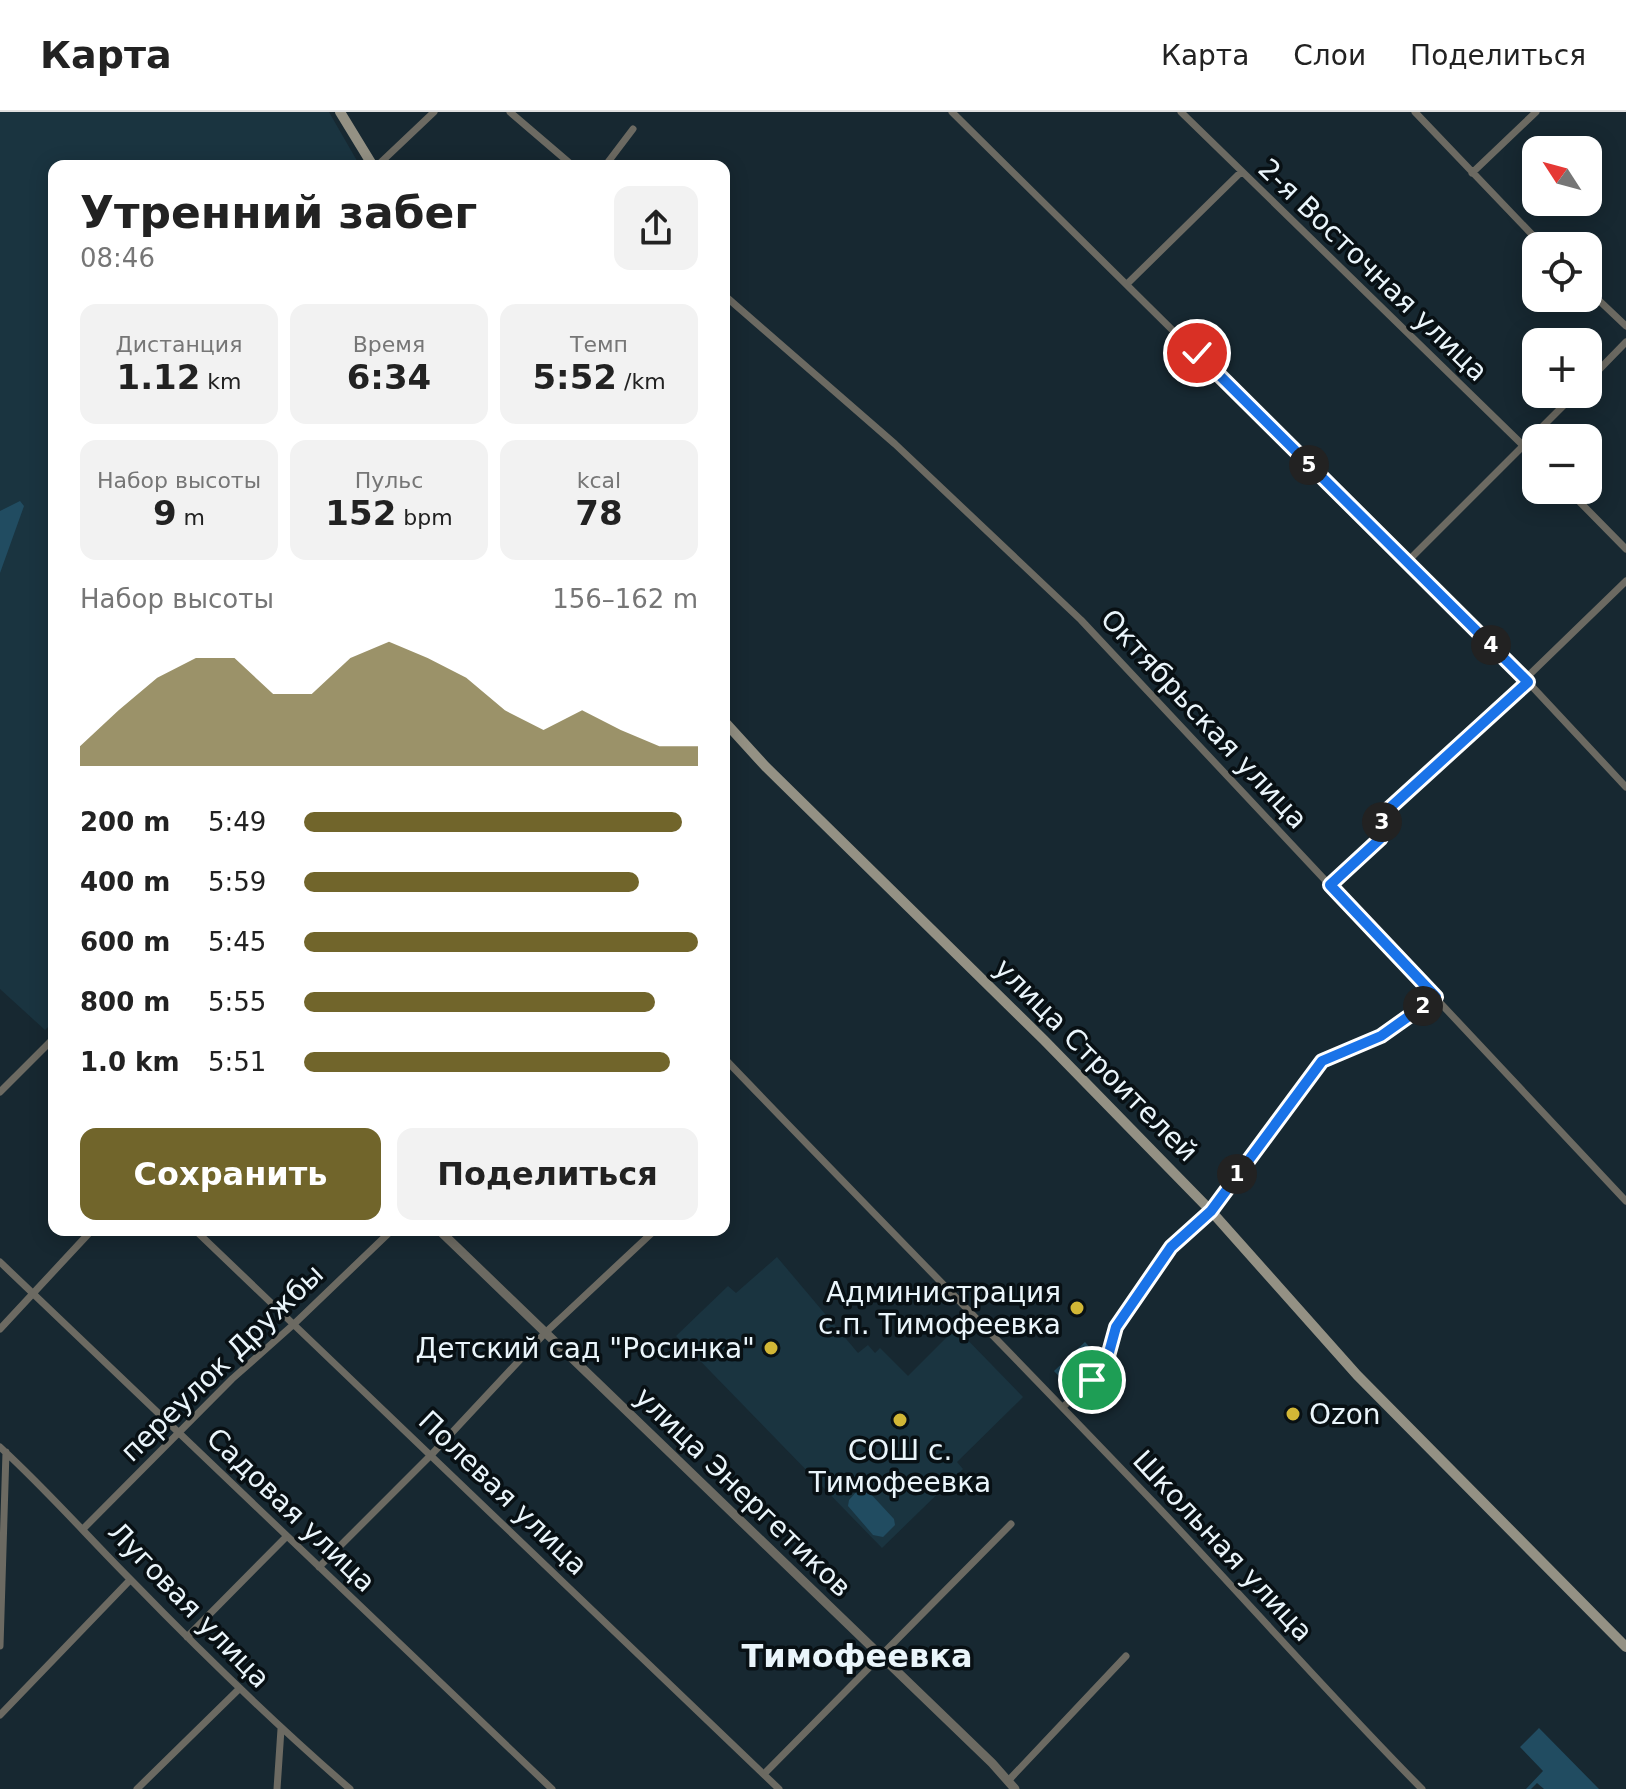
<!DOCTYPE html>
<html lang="ru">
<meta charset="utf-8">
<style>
:root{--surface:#fff;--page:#f2f2f2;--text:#222;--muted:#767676;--line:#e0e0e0;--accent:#71652b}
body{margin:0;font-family:"DejaVu Sans",sans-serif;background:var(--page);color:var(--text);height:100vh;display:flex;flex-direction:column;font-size:30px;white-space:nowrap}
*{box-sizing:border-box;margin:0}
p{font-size:26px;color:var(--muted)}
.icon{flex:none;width:44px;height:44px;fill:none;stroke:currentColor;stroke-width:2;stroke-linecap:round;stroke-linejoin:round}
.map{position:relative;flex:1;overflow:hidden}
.sheet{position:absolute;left:48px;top:48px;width:682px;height:1076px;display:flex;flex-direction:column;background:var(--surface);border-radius:16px;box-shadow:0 4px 20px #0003}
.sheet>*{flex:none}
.needle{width:52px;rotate:306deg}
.fabs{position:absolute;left:1522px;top:24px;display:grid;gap:16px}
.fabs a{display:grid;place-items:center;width:80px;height:80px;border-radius:16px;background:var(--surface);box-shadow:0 4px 20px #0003;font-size:40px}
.pin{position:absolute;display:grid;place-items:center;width:68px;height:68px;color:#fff;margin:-34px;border:4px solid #fff;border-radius:50%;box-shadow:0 2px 8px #0007}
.km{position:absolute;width:40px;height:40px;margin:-20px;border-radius:50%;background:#222;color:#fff;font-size:22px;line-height:40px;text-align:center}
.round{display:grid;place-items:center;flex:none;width:84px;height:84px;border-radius:16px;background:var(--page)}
.summary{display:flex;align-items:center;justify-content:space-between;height:136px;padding:0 32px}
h1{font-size:44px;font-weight:700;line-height:60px}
.figures{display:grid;grid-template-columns:repeat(3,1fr);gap:12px;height:136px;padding:8px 32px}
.figures div{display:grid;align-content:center;border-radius:16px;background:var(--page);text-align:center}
.figures b{font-size:34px;font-weight:700}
.figures small{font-size:22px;font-weight:400}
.figures p{font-size:22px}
.chart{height:224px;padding:16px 32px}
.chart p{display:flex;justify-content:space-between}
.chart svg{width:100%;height:144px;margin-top:8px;fill:var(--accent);opacity:.7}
.primary-button{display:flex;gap:16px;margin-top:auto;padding:16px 32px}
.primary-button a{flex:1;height:92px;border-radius:16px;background:var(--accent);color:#fff;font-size:32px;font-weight:700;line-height:92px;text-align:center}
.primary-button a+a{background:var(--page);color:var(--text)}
ul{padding:0 32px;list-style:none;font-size:26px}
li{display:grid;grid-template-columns:128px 96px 1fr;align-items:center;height:60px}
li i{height:20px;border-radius:10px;background:var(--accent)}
header{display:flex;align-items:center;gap:48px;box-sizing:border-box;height:112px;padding:0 40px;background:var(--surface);border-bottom:2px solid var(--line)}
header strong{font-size:38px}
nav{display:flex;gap:44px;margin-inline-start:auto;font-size:28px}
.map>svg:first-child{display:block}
</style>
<header>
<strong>Карта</strong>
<nav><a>Карта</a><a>Слои</a><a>Поделиться</a></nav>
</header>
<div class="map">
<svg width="1626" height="1677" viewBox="0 0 1626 1677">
<rect width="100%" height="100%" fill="#172831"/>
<!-- built -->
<path fill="#1a3440" d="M 0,0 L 329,0 L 360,54 L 54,54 L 54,909 L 45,918 L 0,877 Z
M 777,1145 L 858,1241 L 868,1233 L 875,1241 L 880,1236 L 908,1264 L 956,1216 L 1023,1285 L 957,1350 L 963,1357 L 961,1359 L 882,1436 L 676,1224 L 728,1174 L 736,1181 Z"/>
<!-- green -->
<path fill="#214c61" d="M 20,389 L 24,394 L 0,461 L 0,399 Z
M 1085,1230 L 1103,1250 L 1073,1279 L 1054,1259 Z
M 858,1378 L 868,1379 L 894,1407 L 895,1413 L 883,1425 L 873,1423 L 848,1394 L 849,1388 Z
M 1539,1616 L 1599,1677 L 1544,1677 L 1537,1671 L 1531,1677 L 1526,1677 L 1543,1659 L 1520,1635 Z"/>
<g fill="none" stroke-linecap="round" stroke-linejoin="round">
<!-- minor -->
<path stroke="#6c6a62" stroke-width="7" d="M 510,0 L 573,54
M 952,0 L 1525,567 L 1626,675
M 1181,0 L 1536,346
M 1415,0 L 1543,134
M 377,54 L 434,0
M 605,54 L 633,17
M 1472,61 L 1536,0
M 1127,172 L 1241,60
M 1588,178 L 1626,214
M 724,183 L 895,332 L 1081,508 L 1626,1089
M 1588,269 L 1626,230
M 1568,378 L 1626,437
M 1407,450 L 1575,282
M 1525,567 L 1626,469
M 1330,773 L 1381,726 L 1382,703 L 1528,570
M 724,946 C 868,1096 1014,1244 1157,1394 C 1246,1488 1331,1585 1422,1677
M 0,980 L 54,926
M 195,1118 L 779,1677
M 0,1150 L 552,1677
M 0,1217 L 92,1118
M 1063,1295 L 1105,1255 L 1116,1215 L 1171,1135 L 1211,1099 L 1322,949 L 1381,924 L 1436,885
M 0,1335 C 47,1378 88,1425 133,1470 C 203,1542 274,1611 350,1677
M 84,1416 L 232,1267 L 294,1212 L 392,1118
M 319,1455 L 432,1342 L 545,1221 L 655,1118
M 187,1525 L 287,1424
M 0,1534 L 6,1340
M 0,1603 L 130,1468
M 764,1662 L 1011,1412
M 1008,1669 L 1126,1544
M 137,1677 L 239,1577
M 277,1677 L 281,1617"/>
<!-- tertiary -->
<path stroke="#6c6a62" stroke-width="9" d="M 439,1118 L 992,1651 L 1015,1677"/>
<!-- secondary -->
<path stroke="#949184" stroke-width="10" d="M 340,0 L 373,54
M 724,609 L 765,654 L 1044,928 L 1211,1099 L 1357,1263 L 1626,1535"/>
</g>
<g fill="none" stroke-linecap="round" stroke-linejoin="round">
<!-- route casing -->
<g stroke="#fff" stroke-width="16">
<path id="route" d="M 1092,1268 L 1105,1255 L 1116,1215 L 1171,1135 L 1211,1099 L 1322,949 L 1381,924 L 1436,885 L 1330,773 L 1381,726 L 1382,703 L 1528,570 L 1197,241"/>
</g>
<!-- route -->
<use href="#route" stroke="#1a73e8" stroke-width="10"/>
</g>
<!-- markers -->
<g fill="#d2b736" stroke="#081014" stroke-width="3">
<circle cx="1077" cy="1196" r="8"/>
<circle cx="771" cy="1236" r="8"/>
<circle cx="1293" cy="1302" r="8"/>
<circle cx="900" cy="1308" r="8"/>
</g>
<g text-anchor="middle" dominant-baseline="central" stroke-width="7" stroke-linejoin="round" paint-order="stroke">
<!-- street labels -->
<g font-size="28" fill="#eaf5fb" stroke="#081014">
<text transform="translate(1373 158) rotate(44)">2-я Восточная улица</text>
<text transform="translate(1204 607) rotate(47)">Октябрьская улица</text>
<text transform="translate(1096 948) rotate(45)">улица Строителей</text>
<text transform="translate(222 1251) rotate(-44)">переулок Дружбы</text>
<text transform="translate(743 1380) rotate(44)">улица Энергетиков</text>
<text transform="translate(503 1381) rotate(44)">Полевая улица</text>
<text transform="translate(291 1398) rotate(44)">Садовая улица</text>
<text transform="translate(1223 1434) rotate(47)">Школьная улица</text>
<text transform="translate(189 1493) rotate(46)">Луговая улица</text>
</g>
<!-- poi labels -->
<g font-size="28" fill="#eaf5fb" stroke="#081014" text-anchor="end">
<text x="1061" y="1180">Администрация<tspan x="1061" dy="32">с.п. Тимофеевка</tspan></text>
<text x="755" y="1236">Детский сад "Росинка"</text>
<text x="1309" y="1302" text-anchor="start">Ozon</text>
<text x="900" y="1338" text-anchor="middle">СОШ с.<tspan x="900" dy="32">Тимофеевка</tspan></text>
</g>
<!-- quarter labels -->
<g font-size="32" font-weight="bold" fill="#eaf5fb" stroke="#081014">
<text x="857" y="1544">Тимофеевка</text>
</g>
</g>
</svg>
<div class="fabs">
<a><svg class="needle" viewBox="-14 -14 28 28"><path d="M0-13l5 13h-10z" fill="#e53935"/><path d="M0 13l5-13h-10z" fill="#767676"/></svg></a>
<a><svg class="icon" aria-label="locate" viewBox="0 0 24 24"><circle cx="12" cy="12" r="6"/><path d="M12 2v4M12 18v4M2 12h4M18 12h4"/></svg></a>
<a>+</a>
<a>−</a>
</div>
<div class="pin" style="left:1092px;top:1268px;background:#1e9e55"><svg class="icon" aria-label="arrive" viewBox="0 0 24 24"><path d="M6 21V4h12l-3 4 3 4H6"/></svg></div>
<div class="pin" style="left:1197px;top:241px;background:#d93025"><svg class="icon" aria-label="check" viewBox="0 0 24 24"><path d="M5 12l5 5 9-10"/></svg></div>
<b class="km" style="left:1237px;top:1062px">1</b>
<b class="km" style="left:1423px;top:894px">2</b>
<b class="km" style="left:1382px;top:710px">3</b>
<b class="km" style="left:1491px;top:533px">4</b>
<b class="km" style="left:1309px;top:353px">5</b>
<section class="sheet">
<div class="summary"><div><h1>Утренний забег</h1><p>08:46</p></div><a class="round"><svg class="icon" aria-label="share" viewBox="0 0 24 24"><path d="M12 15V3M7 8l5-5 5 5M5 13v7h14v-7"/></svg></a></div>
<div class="figures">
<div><p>Дистанция</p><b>1.12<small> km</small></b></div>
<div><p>Время</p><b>6:34</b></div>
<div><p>Темп</p><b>5:52<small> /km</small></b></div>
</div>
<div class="figures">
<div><p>Набор высоты</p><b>9<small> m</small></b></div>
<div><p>Пульс</p><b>152<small> bpm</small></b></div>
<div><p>kcal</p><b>78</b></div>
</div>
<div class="chart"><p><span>Набор высоты</span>156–162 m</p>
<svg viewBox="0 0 160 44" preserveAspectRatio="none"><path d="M0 44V38L10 27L20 17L30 11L40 11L50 22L60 22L70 11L80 6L90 11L100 17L110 27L120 33L130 27L140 33L150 38L160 38V44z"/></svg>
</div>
<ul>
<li><b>200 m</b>5:49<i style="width:96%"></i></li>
<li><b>400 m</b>5:59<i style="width:85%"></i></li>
<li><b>600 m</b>5:45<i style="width:100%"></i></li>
<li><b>800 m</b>5:55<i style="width:89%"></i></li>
<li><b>1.0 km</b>5:51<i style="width:93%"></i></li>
</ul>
<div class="primary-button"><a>Сохранить</a><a>Поделиться</a></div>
</section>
</div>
